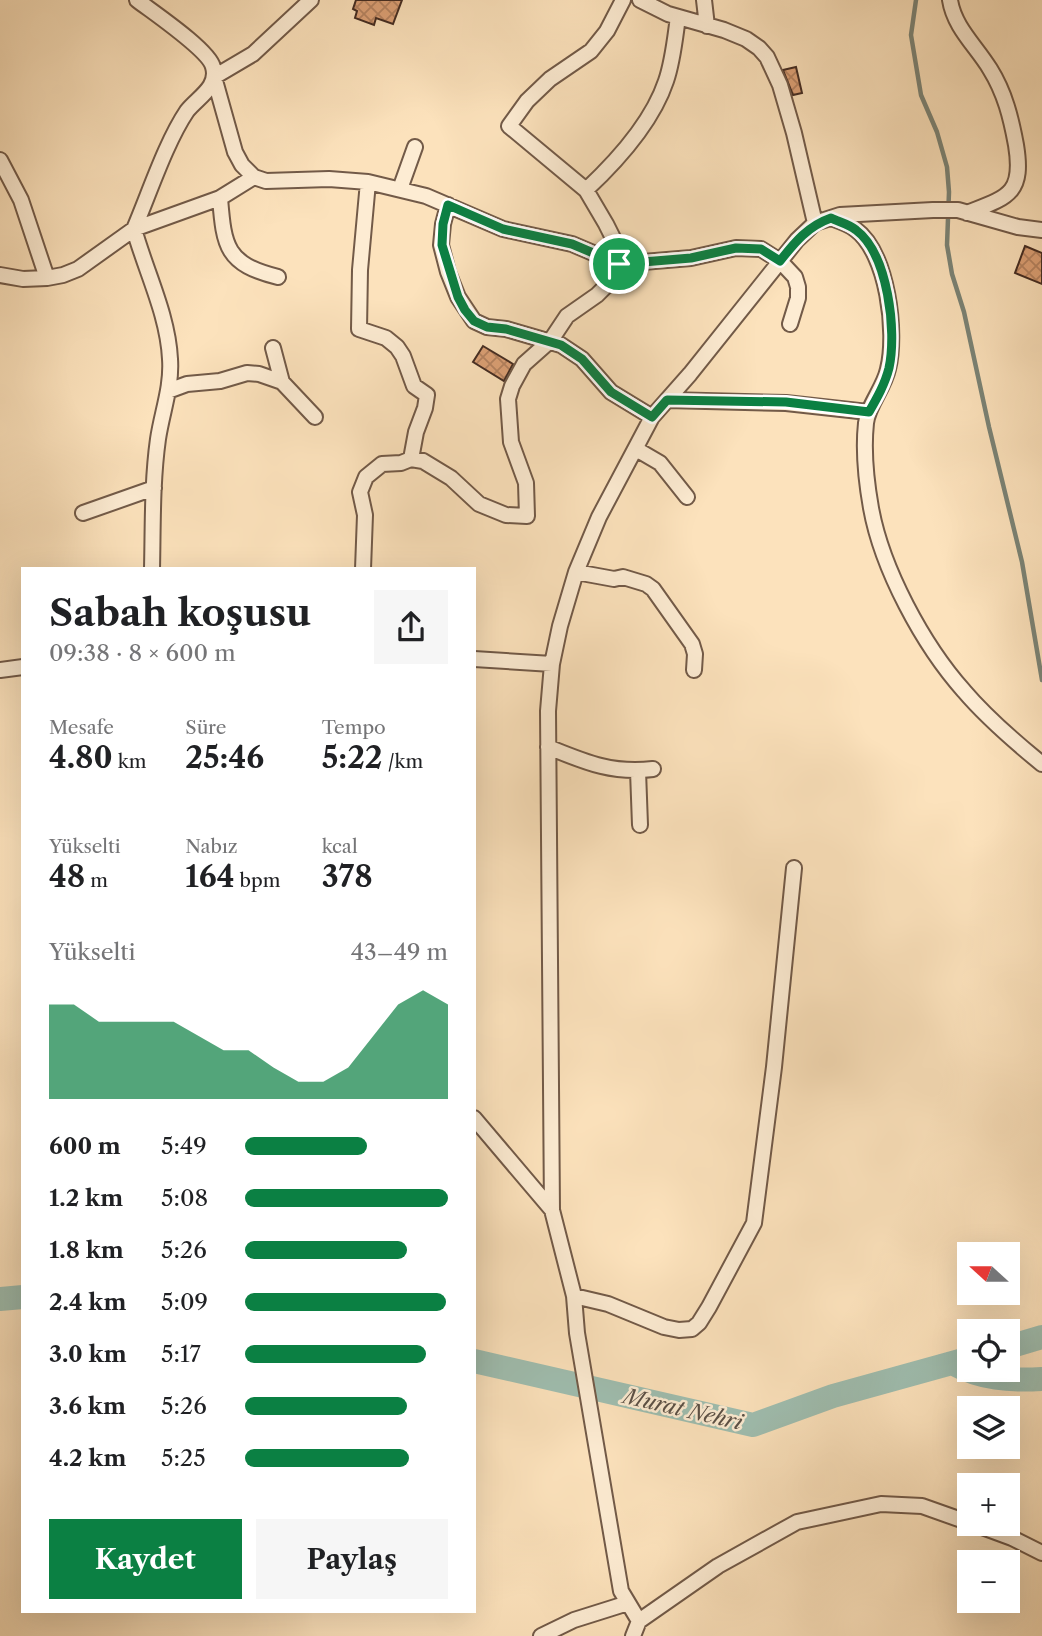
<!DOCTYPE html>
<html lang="tr">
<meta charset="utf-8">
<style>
:root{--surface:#fff;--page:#f6f6f6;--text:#202124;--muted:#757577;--accent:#0b8043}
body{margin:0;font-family:"Libre Caslon Text",serif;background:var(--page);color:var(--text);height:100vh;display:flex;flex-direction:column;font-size:26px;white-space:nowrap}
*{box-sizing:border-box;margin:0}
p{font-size:23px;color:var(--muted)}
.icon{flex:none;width:38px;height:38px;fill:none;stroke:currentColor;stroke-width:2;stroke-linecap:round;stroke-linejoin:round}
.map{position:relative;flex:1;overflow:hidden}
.panel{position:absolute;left:21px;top:567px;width:455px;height:1046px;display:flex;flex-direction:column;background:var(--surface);border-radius:0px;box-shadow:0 7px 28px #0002}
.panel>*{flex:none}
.needle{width:46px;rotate:291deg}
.fabs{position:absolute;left:957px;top:1242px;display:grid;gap:14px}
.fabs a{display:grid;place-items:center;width:63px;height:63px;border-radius:0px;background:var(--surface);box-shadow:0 7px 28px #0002;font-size:35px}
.pin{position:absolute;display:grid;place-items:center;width:60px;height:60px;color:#fff;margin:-30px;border:4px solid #fff;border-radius:50%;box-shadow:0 2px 7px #0007}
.round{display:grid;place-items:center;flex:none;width:74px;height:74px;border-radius:0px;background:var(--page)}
.overview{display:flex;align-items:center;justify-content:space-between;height:119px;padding:0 28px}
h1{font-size:38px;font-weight:700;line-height:52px}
.stats{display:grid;grid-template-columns:repeat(3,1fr);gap:10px;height:119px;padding:7px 28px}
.stats div{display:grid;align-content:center}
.stats b{font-size:30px;font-weight:700}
.stats small{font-size:19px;font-weight:400}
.stats p{font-size:19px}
.chart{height:196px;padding:14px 28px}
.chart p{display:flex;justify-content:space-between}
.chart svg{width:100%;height:126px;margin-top:7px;fill:var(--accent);opacity:.7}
.primary-button{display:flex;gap:14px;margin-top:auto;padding:14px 28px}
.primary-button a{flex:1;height:80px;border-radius:0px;background:var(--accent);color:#fff;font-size:28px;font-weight:700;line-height:80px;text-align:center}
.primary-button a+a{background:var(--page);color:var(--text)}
ul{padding:0 28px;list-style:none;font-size:23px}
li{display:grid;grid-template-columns:112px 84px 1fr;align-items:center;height:52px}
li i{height:18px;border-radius:9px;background:var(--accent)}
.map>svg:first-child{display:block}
</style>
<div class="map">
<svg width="1042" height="1636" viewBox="0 0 1042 1636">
<defs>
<pattern id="building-cross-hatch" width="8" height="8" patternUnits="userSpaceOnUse" patternTransform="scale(1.75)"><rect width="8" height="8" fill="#dda176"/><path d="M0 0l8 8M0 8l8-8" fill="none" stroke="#b58360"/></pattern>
</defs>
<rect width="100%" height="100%" fill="#fce2bc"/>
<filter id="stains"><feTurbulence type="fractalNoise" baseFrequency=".00286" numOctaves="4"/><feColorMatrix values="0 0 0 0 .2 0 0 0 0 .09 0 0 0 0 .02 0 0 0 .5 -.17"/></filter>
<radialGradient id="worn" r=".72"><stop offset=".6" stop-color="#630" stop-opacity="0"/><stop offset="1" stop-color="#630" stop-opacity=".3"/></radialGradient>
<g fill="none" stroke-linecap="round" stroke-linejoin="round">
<!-- stream -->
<path stroke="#7b8477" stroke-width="4.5" d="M 916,0 L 911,35 L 921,95 L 937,132 L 947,167 L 949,192 L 947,245 L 952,274 L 964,312 L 989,427 L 1022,562 L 1042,680"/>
<!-- river -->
<path stroke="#9fbeb0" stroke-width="24" d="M 0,1299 L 23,1297
M 1008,1347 L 1042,1337
M 474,1361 L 753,1425 L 833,1396 L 970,1358
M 952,1363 C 981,1379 1010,1381 1042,1379"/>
</g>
<!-- building -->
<path fill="url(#building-cross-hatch)" stroke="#442c22" stroke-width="2" d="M 356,0 L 402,0 L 393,24 L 376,18 L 374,25 L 355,18 L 357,11 L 353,9 Z
M 796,67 L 802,93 L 793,95 L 783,70 Z
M 1025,246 L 1042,253 L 1042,284 L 1015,273 Z
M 483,346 L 513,364 L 504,381 L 473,362 Z"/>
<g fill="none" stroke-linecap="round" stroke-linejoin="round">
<!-- minor casing -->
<g stroke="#725a48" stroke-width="18">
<path id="minor" d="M 137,0 C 154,13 209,50 213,67 C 219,87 197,98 187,111 C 166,142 149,194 134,229 C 146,272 168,315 170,359 C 172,387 162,412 158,439 C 152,482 153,525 152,569
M 311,0 L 253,54 L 214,77 L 235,152 L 242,165 L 254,177 L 266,181 L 329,179 L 368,182 L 426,196 L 503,229 L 572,244 L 619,264 L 691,258 L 736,248 L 761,249 L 780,261 L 795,277 L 798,287 L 798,298 L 790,324
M 640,0 L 668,14 L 724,30 L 746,39 L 759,48 L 767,57 L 780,85 L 794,133 L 815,223
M 704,0 L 707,26
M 950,0 C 954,27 976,46 990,69 C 1005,93 1011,118 1016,145 C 1024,194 1008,197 967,213
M 0,160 L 21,200 L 47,278
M 368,182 L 360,270 L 359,329 L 386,338 L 397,347 L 403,356 L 414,386 L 427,395 L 425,408 L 416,432 L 411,459
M 400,189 L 415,147
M 586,190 C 617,161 652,123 666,81 C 673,61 675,38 678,17
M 220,198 C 224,247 226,264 278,277
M 448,205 L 443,224 L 441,245 L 448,272 L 458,297 L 474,321 L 487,327 L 506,329 L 561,345 L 582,359 L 611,392 L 652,417
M 831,218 C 839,221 849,224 855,229 C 888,253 897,333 888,369 C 884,388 868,405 866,423 C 863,451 866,480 871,508 C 882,569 923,645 964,691 C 987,718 1015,742 1042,764
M 0,275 L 23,279 L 47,278 L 63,275 L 78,269 L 134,229 L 220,198 L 254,177
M 273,348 L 282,382
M 168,391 L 187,384 L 220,381 L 247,373 L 259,374 L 282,382 L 315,417
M 667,400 L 786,403 L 868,412
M 636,449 L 660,463 L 687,497
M 83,513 L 154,488
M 363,569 L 365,515 L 360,492 L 366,477 L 382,464 L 401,463 L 411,459 L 423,461 L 451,478 L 479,504 L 506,515 L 527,516 L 526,483 L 511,442 L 508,399 L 512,386 L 524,364 L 551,340 L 567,316 L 597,295 L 612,280 L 622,256 L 606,224 L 586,190 L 509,126 L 527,101 L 550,79 L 591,51 L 607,31 L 623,0
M 576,572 L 614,579 L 623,577 L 646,584 L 653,589 L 692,644 L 695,654 L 694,670
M 474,659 L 552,664
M 0,670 L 23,667
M 548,747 C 585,762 612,774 653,769
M 638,771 L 640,825
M 474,1118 L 552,1210 L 574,1296 L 577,1333 L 621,1591 L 639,1621
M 552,1210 L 548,711 L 552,664 L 560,626 L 576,572 L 599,517 L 652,417 L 690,374 L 797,240 L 815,223 L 840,215 L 933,210 L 958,210 L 1018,227 L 1042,230
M 574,1296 L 608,1304 L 664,1327 L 679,1330 L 692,1329 L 699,1323 L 709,1307 L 754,1223 L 774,1067 L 794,868
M 974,1524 L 1012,1538 L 1042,1553
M 541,1636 L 574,1620 L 628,1603
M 633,1636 L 639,1621 L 718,1566 L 797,1522 L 881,1504 L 922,1506 L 970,1523"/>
</g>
<!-- minor -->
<use href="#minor" stroke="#fdecd3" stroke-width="14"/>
</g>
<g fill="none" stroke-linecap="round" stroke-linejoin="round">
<!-- route casing -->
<g stroke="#fff" stroke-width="14">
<path id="route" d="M 448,205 L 503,229 L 572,244 L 619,264 L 691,258 L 736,248 L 761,249 L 780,261 C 795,242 808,226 831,218 C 839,222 849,224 856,230 C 888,254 897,331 889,368 C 885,384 877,398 869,412 L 786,402 L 667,400 L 652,417 L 611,392 L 582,359 L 561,345 L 506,329 L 487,327 L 474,321 L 465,310 L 458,297 L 442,245 L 443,224 Z"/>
</g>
<!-- route -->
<use href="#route" stroke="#0b8043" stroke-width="9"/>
</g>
<g text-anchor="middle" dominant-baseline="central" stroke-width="5" stroke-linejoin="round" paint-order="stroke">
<!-- water labels -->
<g font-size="21" font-style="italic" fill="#5b5046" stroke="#fdecd3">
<text transform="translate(683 1409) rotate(13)">Murat Nehri</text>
</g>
</g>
<rect width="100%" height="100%" filter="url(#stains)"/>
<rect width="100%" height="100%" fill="url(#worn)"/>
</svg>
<div class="fabs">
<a><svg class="needle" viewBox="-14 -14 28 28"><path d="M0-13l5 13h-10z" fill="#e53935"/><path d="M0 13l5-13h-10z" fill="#757577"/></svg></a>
<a><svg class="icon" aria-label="locate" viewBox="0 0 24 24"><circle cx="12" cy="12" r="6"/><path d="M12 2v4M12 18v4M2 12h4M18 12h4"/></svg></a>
<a><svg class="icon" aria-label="layers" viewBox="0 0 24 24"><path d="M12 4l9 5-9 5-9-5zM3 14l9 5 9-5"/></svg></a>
<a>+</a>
<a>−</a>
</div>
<div class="pin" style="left:619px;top:264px;background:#1e9e55"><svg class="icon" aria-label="arrive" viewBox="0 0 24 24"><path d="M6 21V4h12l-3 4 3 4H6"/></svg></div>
<section class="panel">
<div class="overview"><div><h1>Sabah koşusu</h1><p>09:38 · 8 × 600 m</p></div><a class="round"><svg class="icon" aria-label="share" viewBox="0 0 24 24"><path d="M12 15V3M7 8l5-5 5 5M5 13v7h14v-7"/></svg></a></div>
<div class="stats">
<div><p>Mesafe</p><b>4.80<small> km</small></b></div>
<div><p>Süre</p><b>25:46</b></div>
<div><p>Tempo</p><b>5:22<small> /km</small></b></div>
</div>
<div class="stats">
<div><p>Yükselti</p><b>48<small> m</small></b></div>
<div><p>Nabız</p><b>164<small> bpm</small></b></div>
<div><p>kcal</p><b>378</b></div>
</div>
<div class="chart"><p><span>Yükselti</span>43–49 m</p>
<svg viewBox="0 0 160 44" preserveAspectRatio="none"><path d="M0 44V11L10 11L20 17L30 17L40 17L50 17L60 22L70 27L80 27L90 33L100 38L110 38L120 33L130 22L140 11L150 6L160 11V44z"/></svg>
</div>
<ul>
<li><b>600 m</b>5:49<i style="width:60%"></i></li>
<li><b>1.2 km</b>5:08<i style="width:100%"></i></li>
<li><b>1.8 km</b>5:26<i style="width:80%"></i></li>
<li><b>2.4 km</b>5:09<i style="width:99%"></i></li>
<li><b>3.0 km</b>5:17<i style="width:89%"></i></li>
<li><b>3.6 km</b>5:26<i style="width:80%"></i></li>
<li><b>4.2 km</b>5:25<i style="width:81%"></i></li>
</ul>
<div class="primary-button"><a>Kaydet</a><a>Paylaş</a></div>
</section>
</div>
